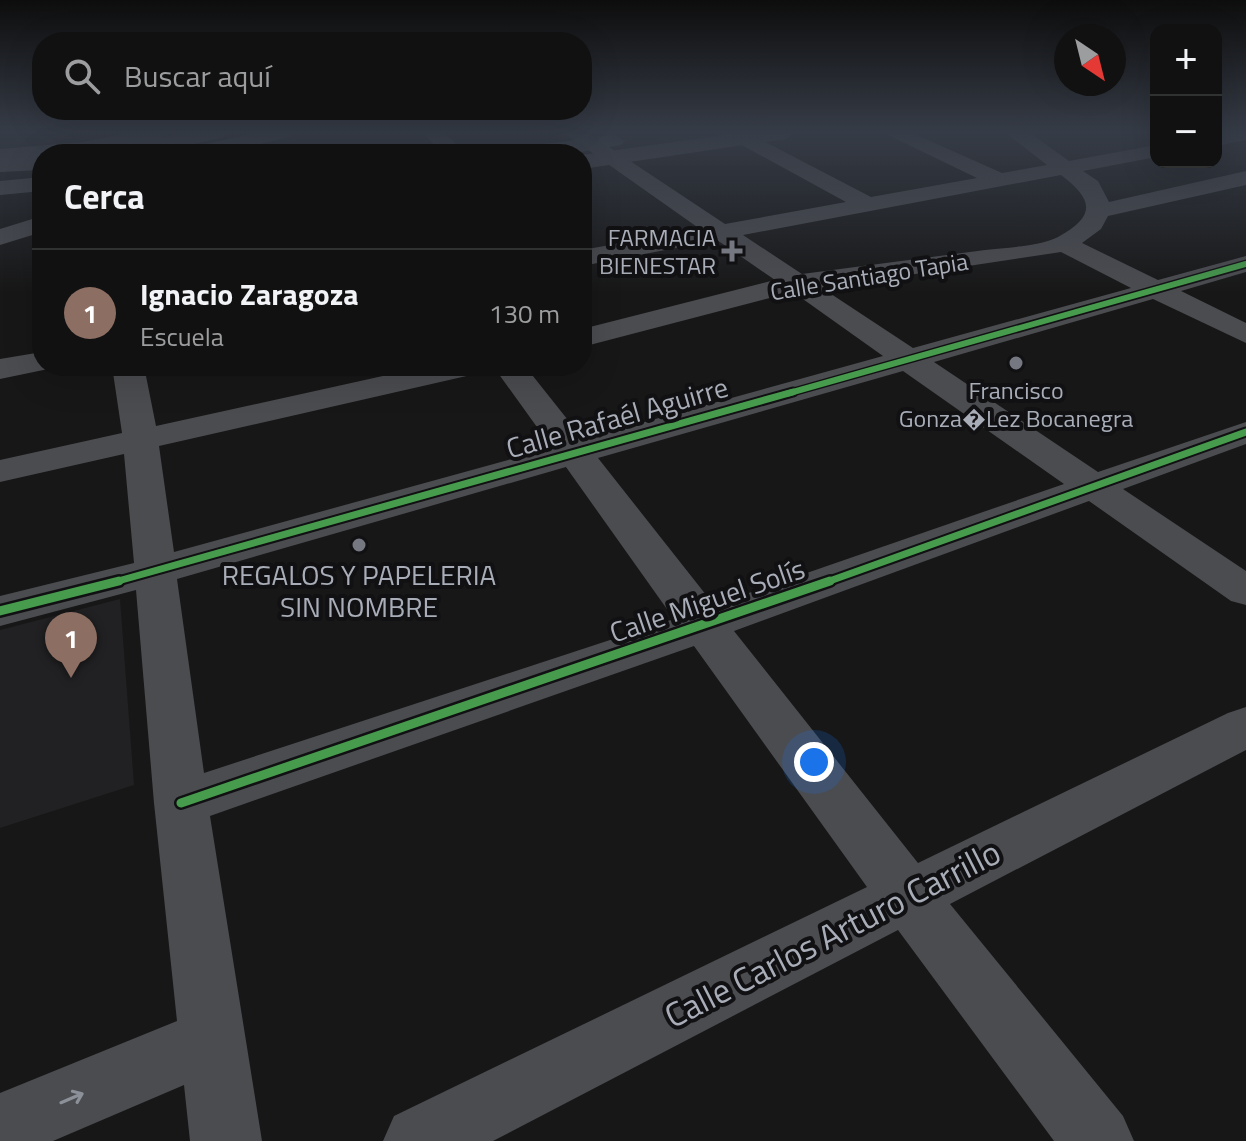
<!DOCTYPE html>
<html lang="es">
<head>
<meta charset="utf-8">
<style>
  body { margin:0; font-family:"Titillium Web",sans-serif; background:#1e1f1f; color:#f1f3f6 }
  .controls { position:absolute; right:24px; top:24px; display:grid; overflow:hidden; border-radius:16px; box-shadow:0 8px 32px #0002 }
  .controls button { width:72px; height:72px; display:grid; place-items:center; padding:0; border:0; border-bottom:2px solid #303131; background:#111; color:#f1f3f6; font:40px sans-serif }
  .compass { position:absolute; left:1054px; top:24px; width:72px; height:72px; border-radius:50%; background:#111; box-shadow:0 8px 32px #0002; rotate:145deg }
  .you { position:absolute; left:814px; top:762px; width:28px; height:28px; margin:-20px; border:6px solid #fff; border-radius:50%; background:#1a73e8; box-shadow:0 0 0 12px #1a73e833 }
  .badge { display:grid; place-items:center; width:52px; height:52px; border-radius:50%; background:#757880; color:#fff; font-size:26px; font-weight:700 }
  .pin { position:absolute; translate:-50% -66px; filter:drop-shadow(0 2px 4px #0008) }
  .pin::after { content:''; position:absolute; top:42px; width:28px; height:24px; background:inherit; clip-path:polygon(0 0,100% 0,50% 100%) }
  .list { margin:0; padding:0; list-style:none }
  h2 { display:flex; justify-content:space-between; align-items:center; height:104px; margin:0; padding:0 32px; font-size:34px }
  h2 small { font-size:26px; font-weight:400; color:#9c9d9f }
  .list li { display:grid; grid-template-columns:52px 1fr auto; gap:24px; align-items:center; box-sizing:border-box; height:128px; padding:0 32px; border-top:2px solid #303131 }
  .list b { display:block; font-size:30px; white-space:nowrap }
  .list p { margin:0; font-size:26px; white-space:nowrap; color:#9c9d9f }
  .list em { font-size:26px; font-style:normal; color:#9c9d9f }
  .icon { flex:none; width:44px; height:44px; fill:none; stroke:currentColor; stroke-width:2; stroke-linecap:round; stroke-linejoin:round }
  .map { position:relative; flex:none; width:1246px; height:1141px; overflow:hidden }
  .search { position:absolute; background:#111; box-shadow:0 8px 32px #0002; left:32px; top:32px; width:560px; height:88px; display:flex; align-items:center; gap:20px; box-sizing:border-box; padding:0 28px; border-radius:32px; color:#9c9d9f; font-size:30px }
  .panel { position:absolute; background:#111; box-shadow:0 8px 32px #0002; left:32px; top:144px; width:560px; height:232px; border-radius:32px }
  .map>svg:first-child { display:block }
  .built { fill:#212123 }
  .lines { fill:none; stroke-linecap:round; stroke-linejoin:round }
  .stream { fill:#2a3239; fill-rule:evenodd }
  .minor { fill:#4b4c50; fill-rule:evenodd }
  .tertiary { fill:#4b4c50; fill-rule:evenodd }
  .cycleway-far2-casing { stroke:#111113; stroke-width:9 }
  .cycleway-far1-casing { stroke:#111113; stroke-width:11 }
  .cycleway-casing { stroke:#111113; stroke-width:14 }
  .cycleway-far2 { stroke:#469c4c; stroke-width:6 }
  .cycleway-far1 { stroke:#469c4c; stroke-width:7 }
  .cycleway { stroke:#469c4c; stroke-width:9 }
  .oneway { stroke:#8c9099 }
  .poi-dot { fill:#757880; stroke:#111113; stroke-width:3 }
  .labels { text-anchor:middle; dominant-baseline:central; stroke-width:8; stroke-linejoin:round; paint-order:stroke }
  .far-poi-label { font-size:24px; fill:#a8adb8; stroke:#111113; text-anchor:end }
  .far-street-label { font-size:24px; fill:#a8adb8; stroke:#111113 }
  .street-label { font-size:28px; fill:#a8adb8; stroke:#111113 }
  .poi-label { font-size:28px; fill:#a8adb8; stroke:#111113 }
  .near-street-label { font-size:34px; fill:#a8adb8; stroke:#111113 }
</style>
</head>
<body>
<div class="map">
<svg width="1246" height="1141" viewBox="0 0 1246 1141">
  <rect width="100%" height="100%" fill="#171717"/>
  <!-- built -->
  <path class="built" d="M 120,599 L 134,785 L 0,828 L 0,630 Z"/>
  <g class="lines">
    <!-- stream -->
    <path class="stream" d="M 169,133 L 180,133 L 151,140 L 149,139 Z"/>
    <!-- minor -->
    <path class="minor" d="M 127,133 L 170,133 L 160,139 L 84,154 L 42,154 L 42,158 L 0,161 L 0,149 L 83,142 Z
      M 254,133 L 293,133 L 290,137 L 216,154 L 178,154 L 181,150 Z
      M 423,133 L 445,133 L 465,154 L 443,154 Z
      M 564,133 L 588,133 L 725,224 L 846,202 L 738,143 L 735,139 L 743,133 L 752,135 L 871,197 L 977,178 L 884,133 L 912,133 L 1002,173 L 1047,165 L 1006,133 L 1030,133 L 1069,161 L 1156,145 L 1156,157 L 1083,171 L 1098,181 L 1109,202 L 1246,171 L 1246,185 L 1108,216 L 1101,229 L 1082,243 L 1158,280 L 1246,256 L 1246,272 L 1181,291 L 1246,323 L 1246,343 L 1153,299 L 934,362 L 1098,472 L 1246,422 L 1246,444 L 1123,489 L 1246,571 L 1246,605 L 1231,601 L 1089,501 L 734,631 L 918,863 L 1228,713 L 1246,707 L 1246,750 L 950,904 L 1123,1116 L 1134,1141 L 1054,1141 L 898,930 L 493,1141 L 383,1141 L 394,1116 L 867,887 L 694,646 L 210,816 L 262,1141 L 190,1141 L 184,1085 L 53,1141 L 0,1141 L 0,1093 L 177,1021 L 154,803 L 136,590 L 0,626 L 0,596 L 134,563 L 124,454 L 0,482 L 0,460 L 122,433 L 112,366 L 144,366 L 156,426 L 428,366 L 487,366 L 482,373 L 471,375 L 159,446 L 174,552 L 552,448 L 493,366 L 525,366 L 583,439 L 883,356 L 793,292 L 582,347 L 582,329 L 775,280 L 717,240 L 582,266 L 582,250 L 700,229 ZM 1061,175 C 1093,199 1097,216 1058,237 C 1038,247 1007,247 985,250 C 924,258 863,266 802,274 L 743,235 ZM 1061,252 L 1131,288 L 913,348 L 822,288 ZM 903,371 L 1064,484 L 714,605 L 598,458 ZM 566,467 L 674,619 L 204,773 L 177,579 Z
      M 1246,133 L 1246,140 L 1216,146 L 1216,134 Z
      M 42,177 L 42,191 L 0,195 L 0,181 Z
      M 42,352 L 42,366 L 53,368 L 0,379 L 0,359 Z"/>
    <!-- tertiary -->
    <path class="tertiary" d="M 185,133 L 227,133 L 224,137 L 148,154 L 106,154 L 109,149 Z
      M 737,133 L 795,133 L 785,139 L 582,169 L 582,155 Z
      M 614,135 L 625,141 L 621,145 L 567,154 L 510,154 L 521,147 Z
      M 42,156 L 42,170 L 0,172 L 0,158 Z
      M 42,216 L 42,232 L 0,245 L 0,229 Z"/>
    <defs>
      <path id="cycleway-far2" d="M 786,394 L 1246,264"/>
      <path id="cycleway-far1" d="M 111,583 L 793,392
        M 824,583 L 1246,432"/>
      <path id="cycleway" d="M 0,611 L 119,581
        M 181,803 L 830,581"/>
    </defs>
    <!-- cycleway-far2 casing -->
    <use href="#cycleway-far2" class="cycleway-far2-casing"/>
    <!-- cycleway-far1 casing -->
    <use href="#cycleway-far1" class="cycleway-far1-casing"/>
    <!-- cycleway casing -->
    <use href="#cycleway" class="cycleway-casing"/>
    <!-- cycleway-far2 -->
    <use href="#cycleway-far2" class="cycleway-far2"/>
    <!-- cycleway-far1 -->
    <use href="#cycleway-far1" class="cycleway-far1"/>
    <!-- cycleway -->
    <use href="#cycleway" class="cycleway"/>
  </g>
  <!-- one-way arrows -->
  <defs><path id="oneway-shaft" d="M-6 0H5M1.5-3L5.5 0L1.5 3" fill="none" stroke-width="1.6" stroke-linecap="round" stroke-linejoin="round" transform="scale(2)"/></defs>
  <use class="oneway" href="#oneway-shaft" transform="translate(72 1098) rotate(-23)"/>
  <!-- sky -->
  <linearGradient id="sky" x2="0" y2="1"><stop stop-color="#0d0d0d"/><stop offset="0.45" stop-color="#363c47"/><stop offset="1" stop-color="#363c47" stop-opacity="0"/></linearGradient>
  <rect width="1246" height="293" fill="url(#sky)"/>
  <!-- markers -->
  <g class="poi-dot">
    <path d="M728 239h8v8h8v8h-8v8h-8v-8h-8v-8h8z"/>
    <circle cx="1016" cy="363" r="8"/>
    <circle cx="359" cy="545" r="8"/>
  </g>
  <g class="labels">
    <!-- far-poi labels -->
    <g class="far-poi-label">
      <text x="716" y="237">FARMACIA<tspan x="716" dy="28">BIENESTAR</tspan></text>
      <text x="1016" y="390" text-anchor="middle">Francisco<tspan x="1016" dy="28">Gonza�Lez Bocanegra</tspan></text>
    </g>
    <!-- far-street labels -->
    <g class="far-street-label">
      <text transform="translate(869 276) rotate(-9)">Calle Santiago Tapia</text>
    </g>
    <!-- street labels -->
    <g class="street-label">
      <text transform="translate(617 417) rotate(-16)">Calle Rafaél Aguirre</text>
      <text transform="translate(707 600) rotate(-19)">Calle Miguel Solís</text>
    </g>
    <!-- poi labels -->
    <g class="poi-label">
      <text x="359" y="574">REGALOS Y PAPELERIA<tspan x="359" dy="32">SIN NOMBRE</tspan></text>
    </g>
    <!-- near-street labels -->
    <g class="near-street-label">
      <text transform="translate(832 933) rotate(-27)">Calle Carlos Arturo Carrillo</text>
    </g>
  </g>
</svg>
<div class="controls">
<button>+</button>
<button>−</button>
</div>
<svg class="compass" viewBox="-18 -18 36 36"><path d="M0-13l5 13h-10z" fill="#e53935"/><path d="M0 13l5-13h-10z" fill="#9c9d9f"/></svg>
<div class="you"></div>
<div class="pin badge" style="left:71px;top:678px;background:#8d6e63">1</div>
<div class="search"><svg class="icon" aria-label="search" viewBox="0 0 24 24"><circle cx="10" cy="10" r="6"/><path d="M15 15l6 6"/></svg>Buscar aquí</div>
<section class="panel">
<h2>Cerca<small></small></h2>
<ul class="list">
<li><span class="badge" style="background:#8d6e63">1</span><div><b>Ignacio Zaragoza</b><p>Escuela</p></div><em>130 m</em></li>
</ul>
</section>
</div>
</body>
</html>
